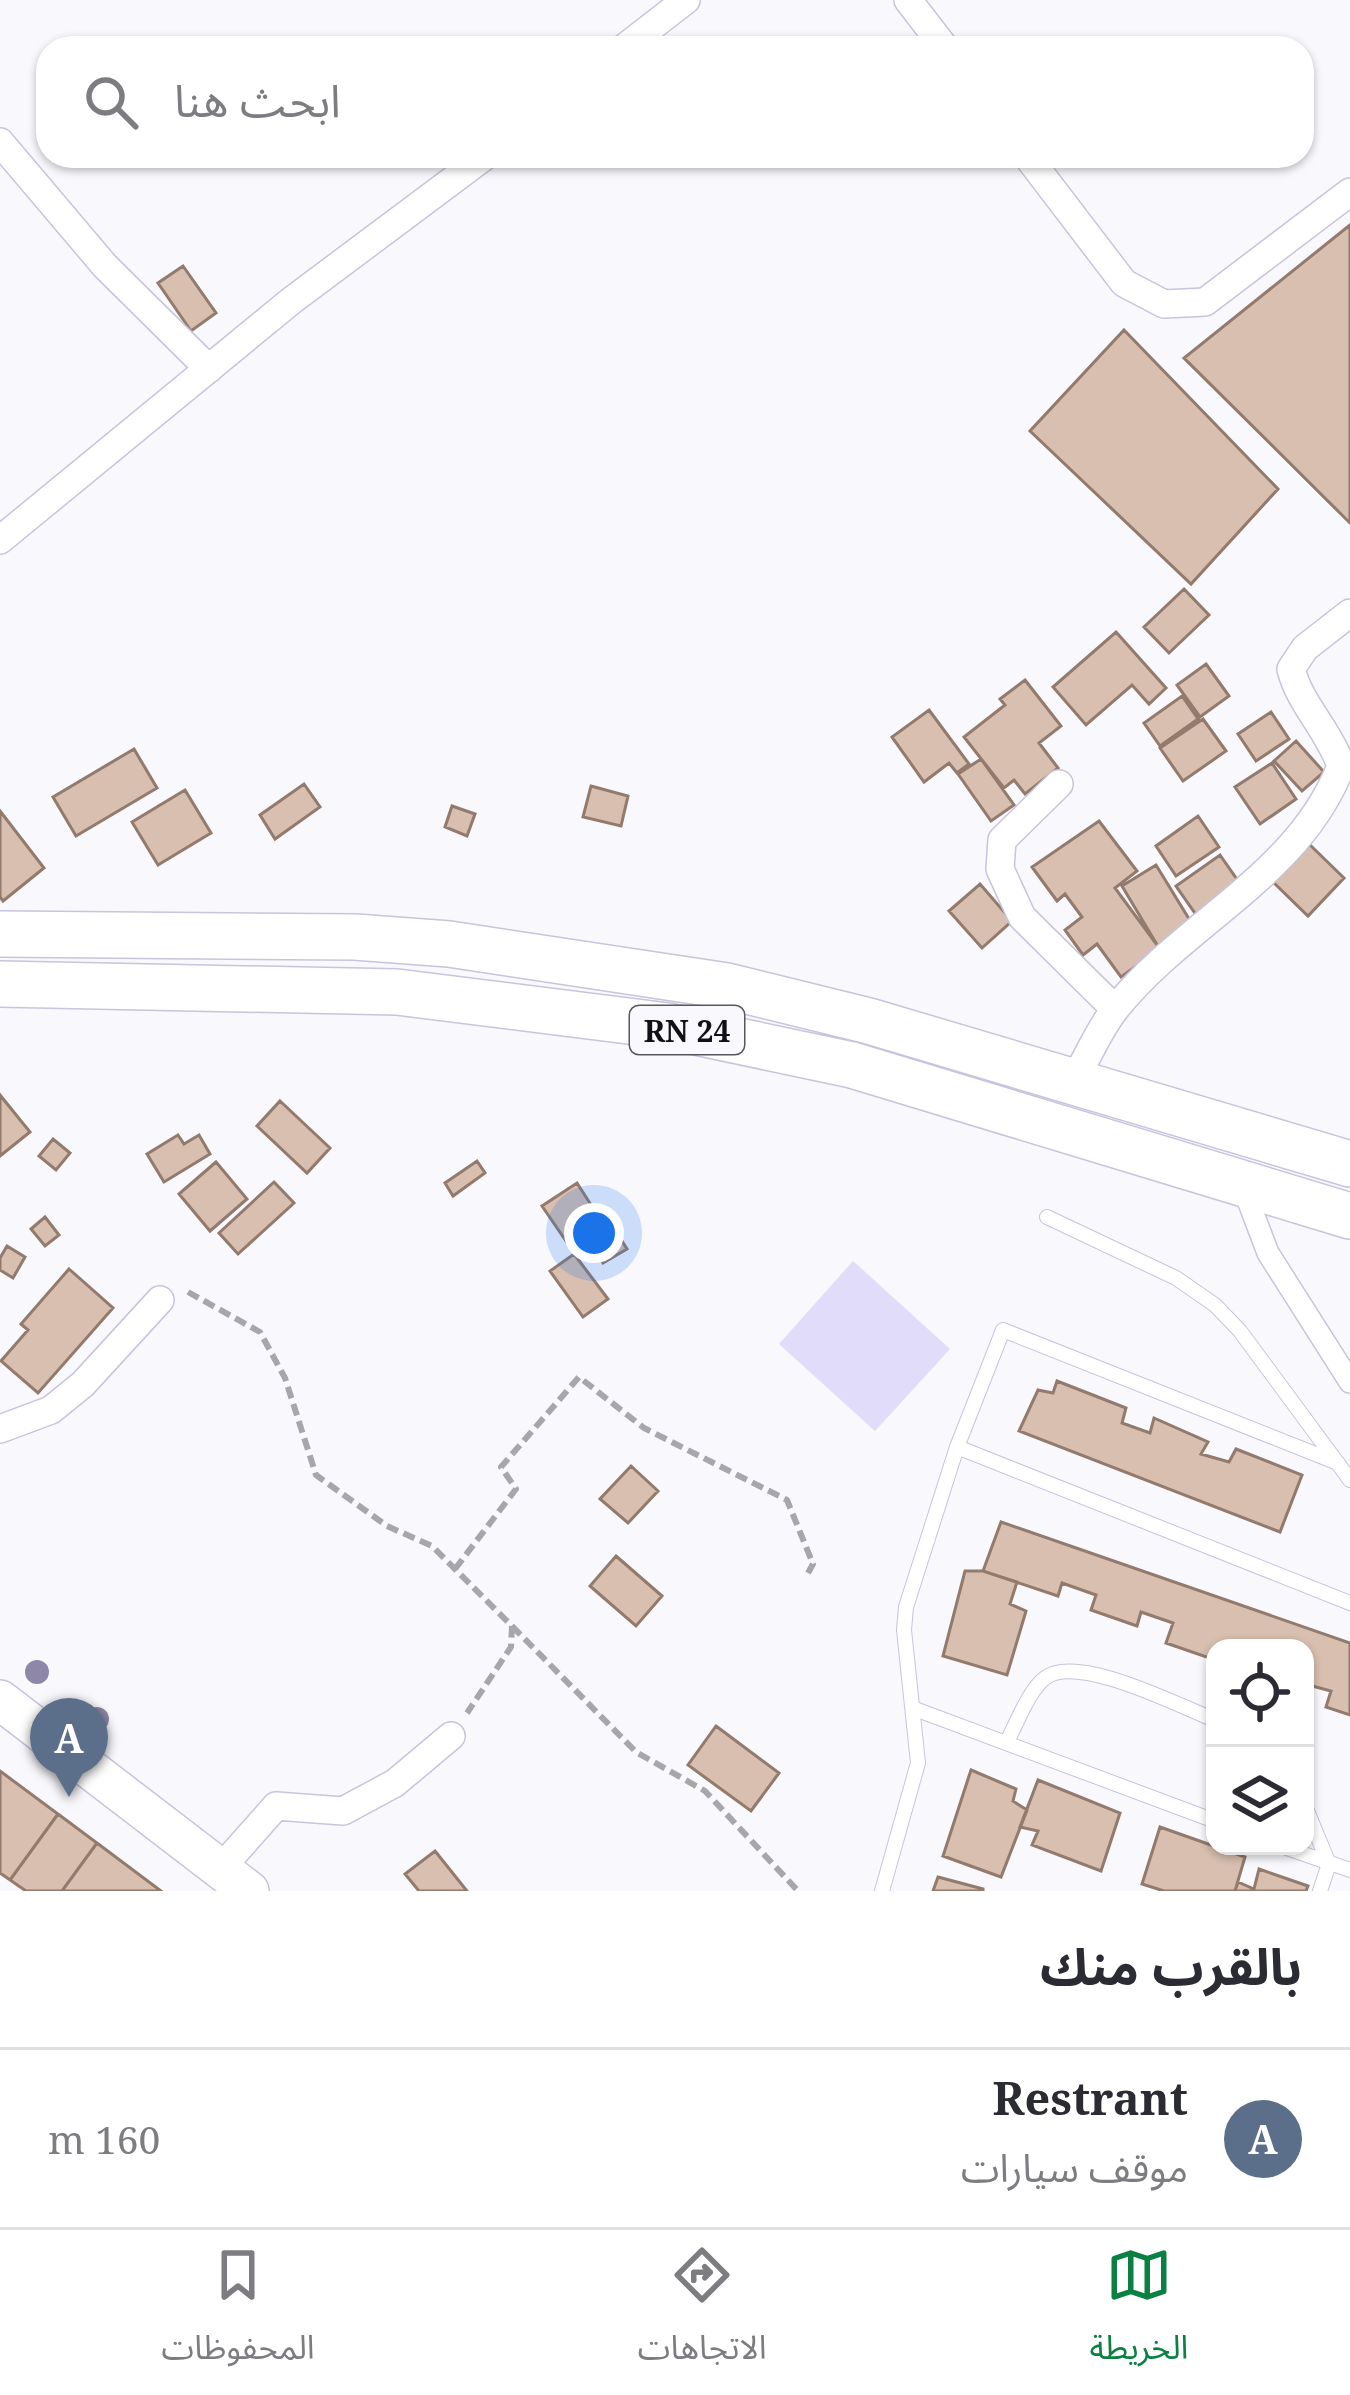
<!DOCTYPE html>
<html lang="ar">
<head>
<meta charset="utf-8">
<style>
  body { margin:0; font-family:"Noto Serif","Noto Sans Arabic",serif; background:#f2f2f3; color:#2b2b33; direction:rtl }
  .controls { position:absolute; right:36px; bottom:36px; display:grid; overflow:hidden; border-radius:24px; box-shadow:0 3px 9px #0004 }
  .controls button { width:108px; height:108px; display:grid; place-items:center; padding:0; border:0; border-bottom:3px solid #e1e1e2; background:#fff; color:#2b2b33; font:60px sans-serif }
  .you { position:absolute; left:594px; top:1233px; width:42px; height:42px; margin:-30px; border:9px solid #fff; border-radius:50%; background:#1a73e8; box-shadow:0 0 0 18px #1a73e833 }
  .badge { display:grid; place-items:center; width:78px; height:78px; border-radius:50%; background:#0b8043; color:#fff; font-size:39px; font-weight:700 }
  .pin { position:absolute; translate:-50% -99px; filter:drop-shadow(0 3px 6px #0008) }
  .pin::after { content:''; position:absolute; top:63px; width:42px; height:36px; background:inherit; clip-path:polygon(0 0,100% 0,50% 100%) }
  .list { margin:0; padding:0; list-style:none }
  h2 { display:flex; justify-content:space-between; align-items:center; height:156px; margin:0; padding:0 48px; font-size:51px }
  h2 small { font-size:39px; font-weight:400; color:#7c7c81 }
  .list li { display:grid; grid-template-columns:78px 1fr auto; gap:36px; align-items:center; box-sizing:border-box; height:180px; padding:0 48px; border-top:3px solid #e1e1e2 }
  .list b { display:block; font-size:45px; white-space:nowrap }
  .list p { margin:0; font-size:39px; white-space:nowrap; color:#7c7c81 }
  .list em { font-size:39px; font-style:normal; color:#7c7c81 }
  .icon { flex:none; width:66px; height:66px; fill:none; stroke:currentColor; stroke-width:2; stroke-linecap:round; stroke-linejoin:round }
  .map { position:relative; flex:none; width:1350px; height:1891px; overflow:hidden; direction:ltr }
  .search { position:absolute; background:#fff; box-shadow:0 3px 9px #0004; left:36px; right:36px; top:36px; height:132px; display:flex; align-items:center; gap:30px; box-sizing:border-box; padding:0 42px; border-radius:36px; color:#7c7c81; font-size:45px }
  .sheet { height:336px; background:#fff }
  nav { display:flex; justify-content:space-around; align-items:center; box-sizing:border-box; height:168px; border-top:3px solid #e1e1e2; background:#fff; font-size:33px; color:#7c7c81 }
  nav a { display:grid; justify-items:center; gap:6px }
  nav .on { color:#0b8043 }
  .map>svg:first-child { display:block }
  .pitch { fill:#e0dcfa }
  .building { fill:#d8bfaf; stroke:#927a6c; stroke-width:3 }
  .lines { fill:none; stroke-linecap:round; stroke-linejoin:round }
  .service-casing { stroke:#c7c4dd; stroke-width:16 }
  .pedestrian-casing { stroke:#c7c4dd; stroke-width:24 }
  .minor-casing { stroke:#c7c4dd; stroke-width:30 }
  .secondary-casing { stroke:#c7c4dd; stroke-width:42 }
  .trunk-casing { stroke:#c7c4dd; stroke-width:48 }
  .path { stroke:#a7a6ad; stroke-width:6; stroke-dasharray:12 6; stroke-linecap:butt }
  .service { stroke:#fff; stroke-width:14 }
  .pedestrian { stroke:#fff; stroke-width:21 }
  .minor { stroke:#fff; stroke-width:27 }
  .secondary { stroke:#fff; stroke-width:39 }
  .trunk { stroke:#fff; stroke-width:45 }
  .tree { fill:#8e87a7 }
  .labels { text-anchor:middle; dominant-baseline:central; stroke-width:9; stroke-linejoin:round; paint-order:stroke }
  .shield { fill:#f8f8fd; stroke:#56565d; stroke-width:3 }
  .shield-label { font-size:30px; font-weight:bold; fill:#111019 }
</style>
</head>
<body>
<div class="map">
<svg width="1350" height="1891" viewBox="0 0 1350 1891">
  <rect width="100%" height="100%" fill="#f8f8fd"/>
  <!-- pitch -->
  <path class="pitch" d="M 853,1261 L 950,1349 L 875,1431 L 779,1344 Z"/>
  <!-- building -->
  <path class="building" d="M 1350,225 L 1350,523 L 1184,358 Z
    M 183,266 L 216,313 L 191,331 L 158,283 Z
    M 1124,330 L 1278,489 L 1191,584 L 1030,431 Z
    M 1184,589 L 1209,615 L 1169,653 L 1144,627 Z
    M 1116,632 L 1166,688 L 1149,704 L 1132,685 L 1086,725 L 1053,687 Z
    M 1206,664 L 1229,696 L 1200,717 L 1177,685 Z
    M 1025,680 L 1061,726 L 1039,743 L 1058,768 L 1025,794 L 1014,780 L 1004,788 L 964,737 L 1005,705 L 1000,699 Z
    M 1182,696 L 1198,719 L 1160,746 L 1144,723 Z
    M 929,710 L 969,764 L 957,773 L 949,763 L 924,782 L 892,737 Z
    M 1271,712 L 1289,739 L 1256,761 L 1238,734 Z
    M 1203,719 L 1226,751 L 1183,781 L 1160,748 Z
    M 1296,741 L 1324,772 L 1302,791 L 1274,761 Z
    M 134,749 L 157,788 L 76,836 L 53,797 Z
    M 981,759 L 1014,805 L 991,821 L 958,774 Z
    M 1272,763 L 1296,799 L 1260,824 L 1235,787 Z
    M 304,784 L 320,807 L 275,839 L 260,815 Z
    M 591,786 L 628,796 L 621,826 L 583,817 Z
    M 185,790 L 211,833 L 158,865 L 132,822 Z
    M 452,806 L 475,814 L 467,836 L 445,827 Z
    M 0,811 L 44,868 L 3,901 L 0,897 Z
    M 1198,816 L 1219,847 L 1176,876 L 1156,846 Z
    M 1099,821 L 1137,871 L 1115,888 L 1160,949 L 1121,977 L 1097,944 L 1083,955 L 1065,930 L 1082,917 L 1065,894 L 1057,901 L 1032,867 Z
    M 1309,844 L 1344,878 L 1308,916 L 1273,882 Z
    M 1220,855 L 1243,888 L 1199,919 L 1176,886 Z
    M 1156,865 L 1194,927 L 1159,948 L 1122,886 Z
    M 980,884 L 1012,921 L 982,948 L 949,911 Z
    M 0,1095 L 30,1132 L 0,1156 Z
    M 280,1101 L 330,1148 L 307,1173 L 257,1126 Z
    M 178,1135 L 184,1144 L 199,1135 L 210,1154 L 164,1182 L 147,1154 Z
    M 53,1139 L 70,1153 L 56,1170 L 39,1156 Z
    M 477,1161 L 485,1173 L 453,1196 L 445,1183 Z
    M 216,1162 L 247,1199 L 210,1231 L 179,1194 Z
    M 274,1182 L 294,1203 L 238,1254 L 219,1233 Z
    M 577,1183 L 602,1222 L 568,1244 L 542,1206 Z
    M 45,1217 L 59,1235 L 45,1246 L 31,1229 Z
    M 609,1220 L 627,1249 L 603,1263 L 586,1234 Z
    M 7,1246 L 25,1257 L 13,1278 L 0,1270 L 0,1258 Z
    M 574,1254 L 608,1299 L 583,1317 L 550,1271 Z
    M 69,1269 L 113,1308 L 38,1393 L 1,1361 L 28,1330 L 21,1324 Z
    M 1057,1381 L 1126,1408 L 1122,1423 L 1150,1433 L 1154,1418 L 1208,1442 L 1201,1454 L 1229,1462 L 1236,1449 L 1302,1475 L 1280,1532 L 1019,1431 L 1038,1390 L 1053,1393 Z
    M 631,1466 L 658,1491 L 628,1523 L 600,1499 Z
    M 1001,1522 L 1350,1643 L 1350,1715 L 1326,1707 L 1331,1691 L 1305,1684 L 1305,1648 L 1215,1648 L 1215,1660 L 1166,1643 L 1173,1623 L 1141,1612 L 1137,1626 L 1091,1610 L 1096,1595 L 1062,1583 L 1058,1596 L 983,1571 Z
    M 616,1556 L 662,1596 L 636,1626 L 590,1586 Z
    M 965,1571 L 983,1571 L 1017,1582 L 1010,1604 L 1026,1611 L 1007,1675 L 943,1656 Z
    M 716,1726 L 779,1773 L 751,1811 L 688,1765 Z
    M 971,1770 L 1016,1789 L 1013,1801 L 1027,1810 L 1001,1877 L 943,1856 Z
    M 0,1771 L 58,1814 L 10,1880 L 0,1873 Z
    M 1038,1780 L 1120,1813 L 1101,1871 L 1032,1845 L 1038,1831 L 1020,1827 Z
    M 58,1814 L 97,1843 L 62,1891 L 26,1891 L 10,1880 Z
    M 1160,1827 L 1245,1857 L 1235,1891 L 1164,1891 L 1142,1884 Z
    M 97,1843 L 161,1891 L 62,1891 Z
    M 435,1851 L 467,1891 L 419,1891 L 405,1874 Z
    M 1259,1869 L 1308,1886 L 1306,1891 L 1235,1891 L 1238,1882 L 1254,1889 Z
    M 938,1877 L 983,1889 L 983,1891 L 933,1891 Z"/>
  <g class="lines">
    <defs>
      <path id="service" d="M 1047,1217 L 1176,1278 L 1215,1305 L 1240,1331 L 1350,1480
        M 957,1447 L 1350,1603
        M 915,1709 L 1215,1821
        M 1006,1743 C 1017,1724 1028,1691 1045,1678 C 1077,1653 1179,1706 1215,1720
        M 1305,1806 L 1329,1864 L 1320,1891
        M 1281,1846 L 1350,1870
        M 882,1891 L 918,1763 L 904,1630 L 906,1607 L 957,1447 L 1003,1330 L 1338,1463"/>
      <path id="pedestrian" d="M 1243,1187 L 1268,1253 L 1350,1382"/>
      <path id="minor" d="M 908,0 L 945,48
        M 624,48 L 686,0
        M 0,142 L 105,266 L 209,369
        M 1027,156 L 1124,283 L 1164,304 L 1205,302 L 1350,192
        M 0,540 L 291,301 L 485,156
        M 1059,784 L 1002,840 L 1000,869 L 1022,917 L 1115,1009
        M 1074,1080 C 1088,1057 1099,1029 1116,1008 C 1186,921 1299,875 1341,766 C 1329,730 1300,705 1291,669 L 1305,648 L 1350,613
        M 0,1429 L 51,1410 L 83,1384 L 160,1300
        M 221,1868 L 276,1806 L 343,1811 L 395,1783 L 451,1736"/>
      <path id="secondary" d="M 0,1700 L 249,1891"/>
      <path id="trunk" d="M 0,934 L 355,937 L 449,944 L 727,986 L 869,1021 L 1350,1164
        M 0,984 L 397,992 L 668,1026 L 852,1065 L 1350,1216"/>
    </defs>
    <!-- service casing -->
    <use href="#service" class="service-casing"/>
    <!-- pedestrian casing -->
    <use href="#pedestrian" class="pedestrian-casing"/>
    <!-- minor casing -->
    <use href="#minor" class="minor-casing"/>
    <!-- secondary casing -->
    <use href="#secondary" class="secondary-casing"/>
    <!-- trunk casing -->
    <use href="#trunk" class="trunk-casing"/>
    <!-- path -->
    <path class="path" d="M 188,1292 L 260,1332 L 285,1378 L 316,1475 L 387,1526 L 432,1546 L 512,1626 L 511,1647 L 467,1713
      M 455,1569 L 516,1489 L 501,1467 L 579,1377 L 644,1428 L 787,1500 L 813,1564 L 808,1573
      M 512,1626 L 636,1752 L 705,1791 L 798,1891"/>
    <!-- service -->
    <use href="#service" class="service"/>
    <!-- pedestrian -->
    <use href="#pedestrian" class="pedestrian"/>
    <!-- minor -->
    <use href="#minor" class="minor"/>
    <!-- secondary -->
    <use href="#secondary" class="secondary"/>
    <!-- trunk -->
    <use href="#trunk" class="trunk"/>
  </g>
  <!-- trees -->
  <g class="tree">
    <circle cx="37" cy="1672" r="12"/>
    <circle cx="97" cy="1719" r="12"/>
  </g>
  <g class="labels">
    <!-- shield labels -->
    <rect class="shield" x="630" y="1006" width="114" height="48" rx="9"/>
    <g class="shield-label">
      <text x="687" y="1030">RN 24</text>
    </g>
  </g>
</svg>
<div class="controls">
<button><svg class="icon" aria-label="locate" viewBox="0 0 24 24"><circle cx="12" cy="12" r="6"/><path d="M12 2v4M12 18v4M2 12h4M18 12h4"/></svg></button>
<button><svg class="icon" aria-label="layers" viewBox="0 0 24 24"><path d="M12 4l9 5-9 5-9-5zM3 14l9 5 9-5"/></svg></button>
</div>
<div class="you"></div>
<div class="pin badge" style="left:69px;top:1797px;background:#5c6f8a">A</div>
<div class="search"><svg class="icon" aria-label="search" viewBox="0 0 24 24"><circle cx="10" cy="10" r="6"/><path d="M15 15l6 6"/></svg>ابحث هنا</div>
</div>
<section class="sheet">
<h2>بالقرب منك<small></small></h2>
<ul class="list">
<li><span class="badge" style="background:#5c6f8a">A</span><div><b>Restrant</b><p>موقف سيارات</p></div><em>160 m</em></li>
</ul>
</section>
<nav>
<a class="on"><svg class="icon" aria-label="map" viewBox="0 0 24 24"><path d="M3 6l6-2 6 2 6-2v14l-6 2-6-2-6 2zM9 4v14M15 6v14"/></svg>الخريطة</a>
<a><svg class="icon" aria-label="directions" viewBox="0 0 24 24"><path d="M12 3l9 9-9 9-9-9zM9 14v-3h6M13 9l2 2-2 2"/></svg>الاتجاهات</a>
<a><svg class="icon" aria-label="saved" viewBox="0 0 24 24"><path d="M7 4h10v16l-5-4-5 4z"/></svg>المحفوظات</a>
</nav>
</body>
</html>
